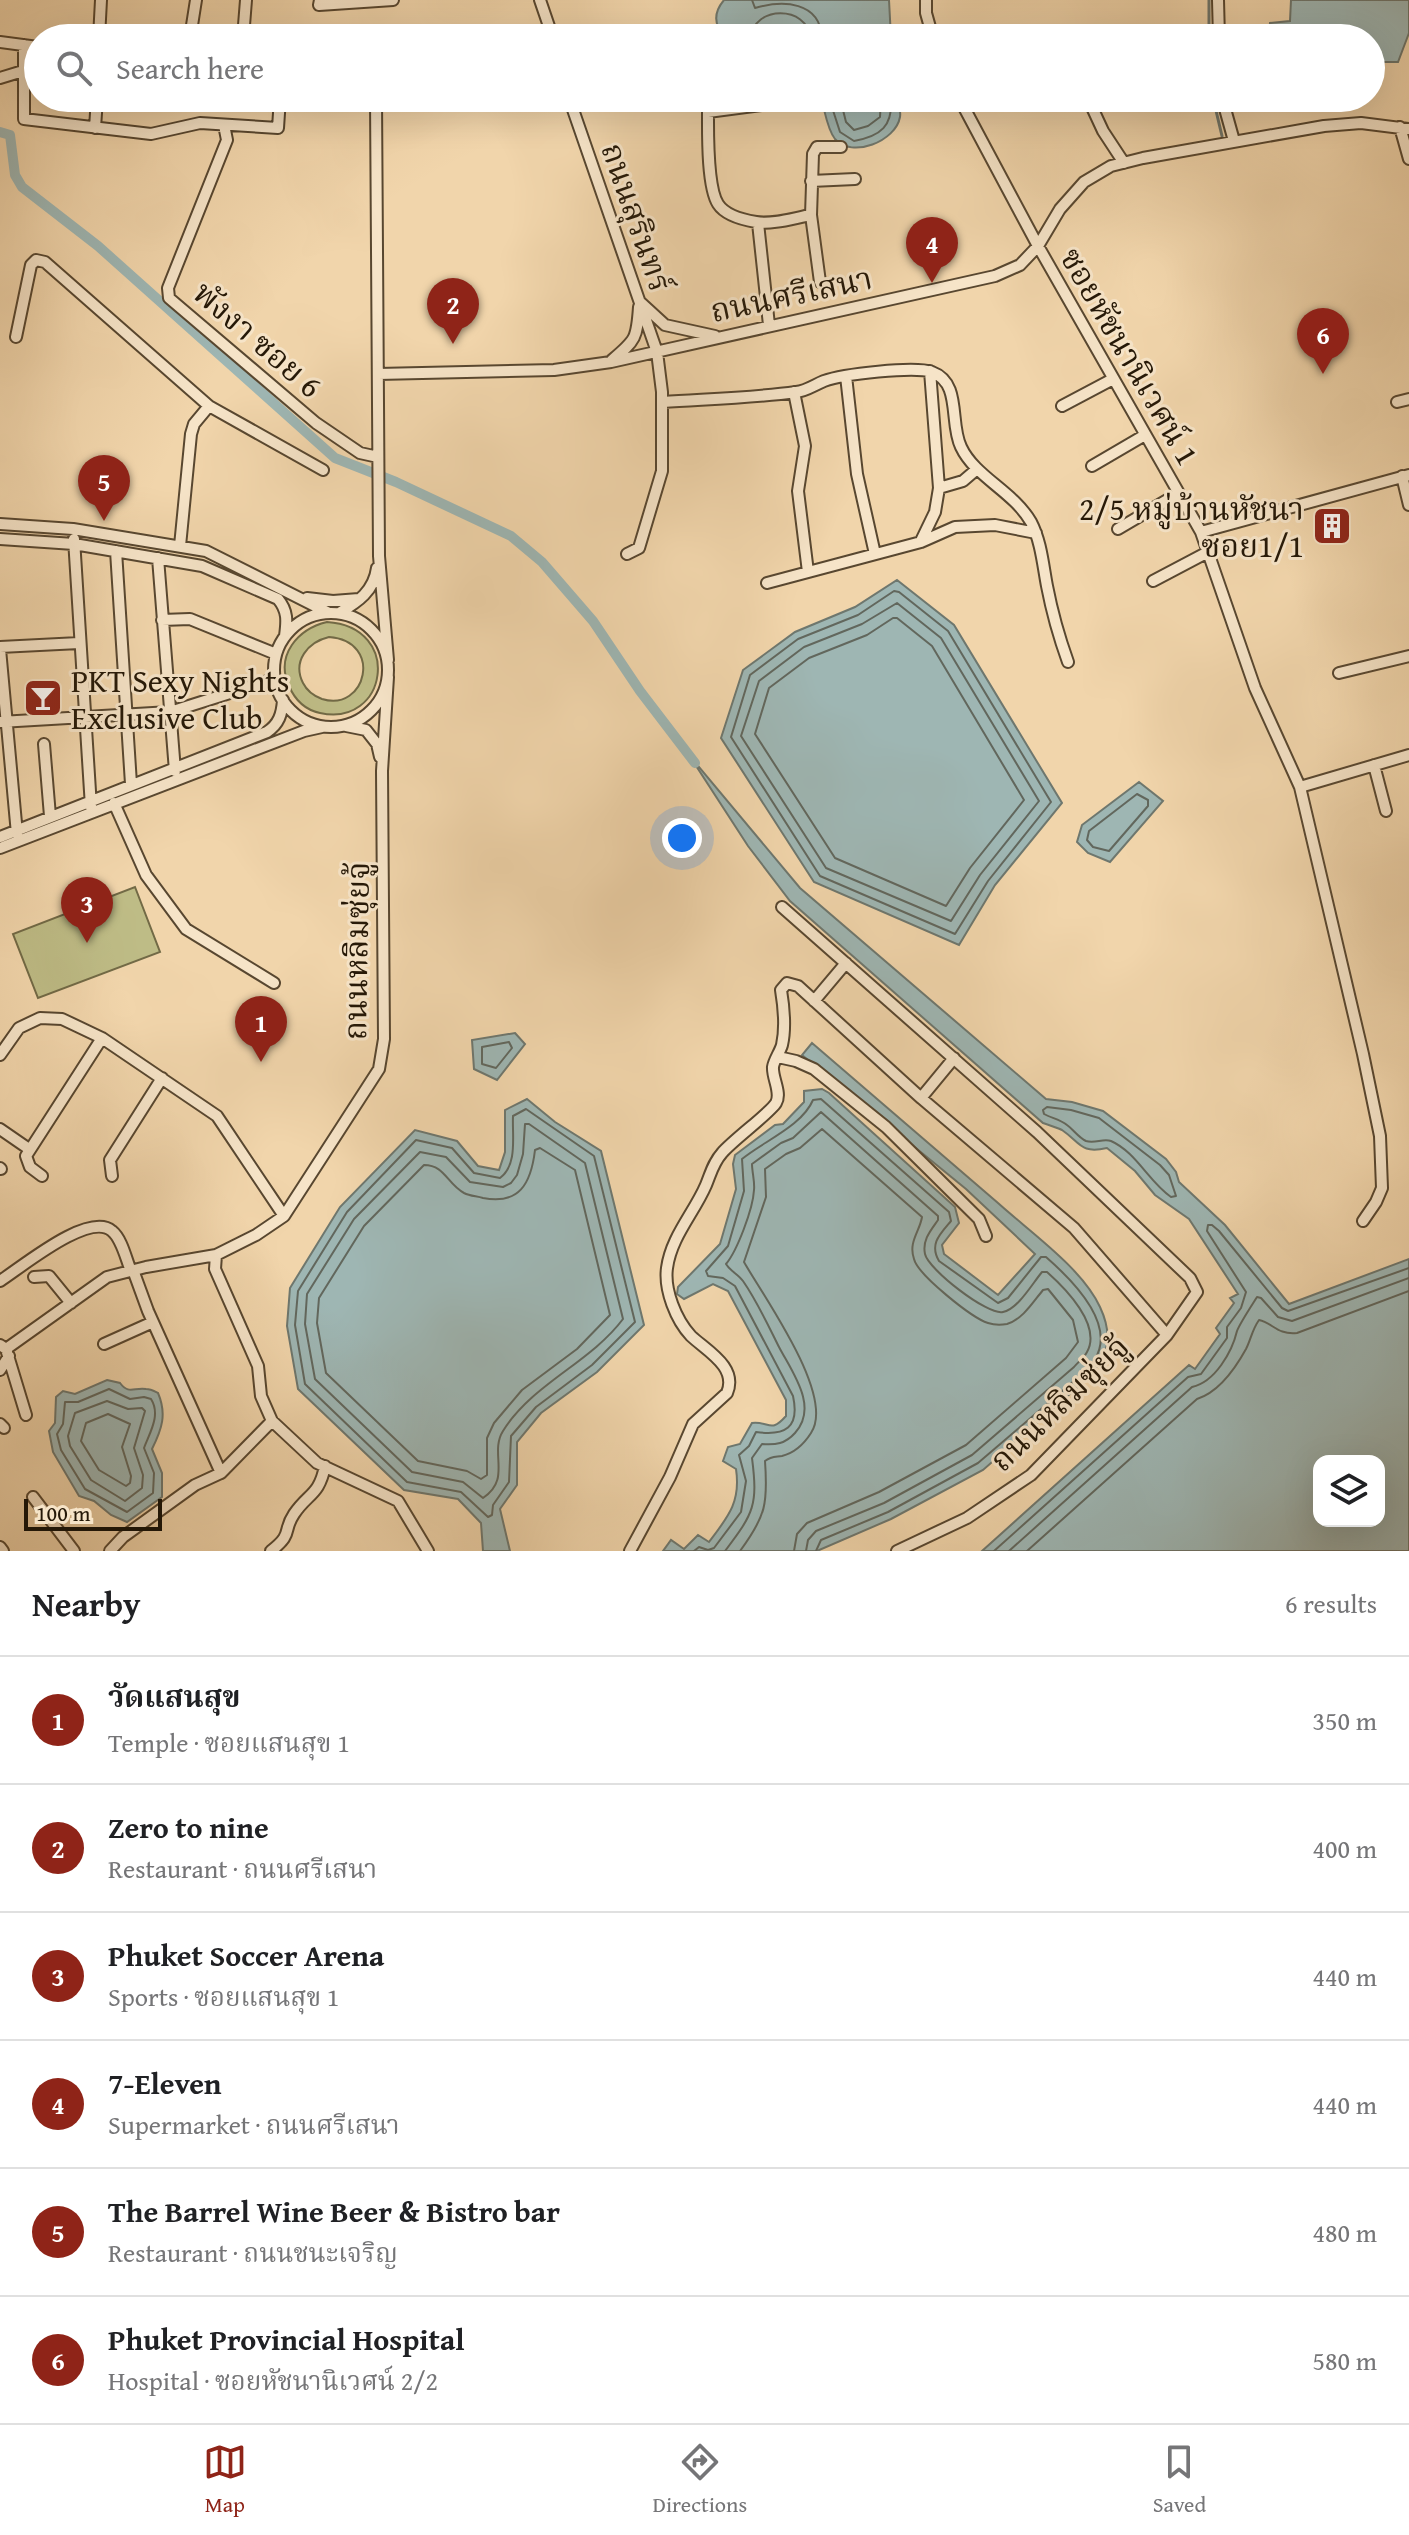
<!DOCTYPE html>
<html lang="en">
<head>
<meta charset="utf-8">
<style>
  body { margin:0; font-family:"Gentium Book Plus","Noto Serif Thai",serif; background:#f6f6f6; color:#202124 }
  .controls { position:absolute; right:24px; bottom:24px; display:grid; overflow:hidden; border-radius:16px; box-shadow:0 8px 32px #0002 }
  .controls button { width:72px; height:72px; display:grid; place-items:center; padding:0; border:0; border-bottom:2px solid #e0e0e0; background:#fff; color:#202124; font:40px sans-serif }
  .scale { position:absolute; left:24px; bottom:20px; width:138px; box-sizing:border-box; padding-left:8px; border:4px solid #251807; border-top:0; font-size:22px; line-height:28px; white-space:nowrap; color:#251807; -webkit-text-stroke:6px #f6e4c8; paint-order:stroke }
  .you { position:absolute; left:682px; top:838px; width:28px; height:28px; margin:-20px; border:6px solid #fff; border-radius:50%; background:#1a73e8; box-shadow:0 0 0 12px #1a73e833 }
  .badge { display:grid; place-items:center; width:52px; height:52px; border-radius:50%; background:#8f2418; color:#fff; font-size:26px; font-weight:700 }
  .pin { position:absolute; translate:-50% -66px; filter:drop-shadow(0 2px 4px #0008) }
  .pin::after { content:''; position:absolute; top:42px; width:28px; height:24px; background:inherit; clip-path:polygon(0 0,100% 0,50% 100%) }
  .list { margin:0; padding:0; list-style:none }
  h2 { display:flex; justify-content:space-between; align-items:center; height:104px; margin:0; padding:0 32px; font-size:34px }
  h2 small { font-size:26px; font-weight:400; color:#757577 }
  .list li { display:grid; grid-template-columns:52px 1fr auto; gap:24px; align-items:center; box-sizing:border-box; height:128px; padding:0 32px; border-top:2px solid #e0e0e0 }
  .list b { display:block; font-size:30px; white-space:nowrap }
  .list p { margin:0; font-size:26px; white-space:nowrap; color:#757577 }
  .list em { font-size:26px; font-style:normal; color:#757577 }
  .icon { flex:none; width:44px; height:44px; fill:none; stroke:currentColor; stroke-width:2; stroke-linecap:round; stroke-linejoin:round }
  .map { position:relative; flex:none; width:1409px; height:1551px; overflow:hidden }
  .search { position:absolute; background:#fff; box-shadow:0 8px 32px #0002; left:24px; right:24px; top:24px; height:88px; display:flex; align-items:center; gap:20px; box-sizing:border-box; padding:0 28px; border-radius:44px; color:#757577; font-size:30px }
  .sheet { height:872px; background:#fff }
  nav { display:flex; justify-content:space-around; align-items:center; box-sizing:border-box; height:112px; border-top:2px solid #e0e0e0; background:#fff; font-size:22px; color:#757577 }
  nav a { display:grid; justify-items:center; gap:4px }
  nav .on { color:#8f2418 }
  .map>svg:first-child { display:block }
  .green { fill:#bebc86; stroke:#726a46; stroke-width:2; fill-rule:evenodd }
  .water { fill:#9eb6b3; stroke:#6e776e; stroke-width:2; fill-rule:evenodd }
  .lines { fill:none; stroke-linecap:round; stroke-linejoin:round }
  .shore { stroke:#62675d; stroke-width:2 }
  .stream { stroke:#6e776e; stroke-width:3 }
  .canal { stroke:#9eb6b3; stroke-width:10 }
  .minor-casing { stroke:#584730; stroke-width:14 }
  .minor { stroke:#f6e4c8; stroke-width:10 }
  .labels { text-anchor:middle; dominant-baseline:central; stroke-width:6; stroke-linejoin:round; paint-order:stroke }
  .street-label { font-size:32px; fill:#251807; stroke:#f6e4c8 }
  .poi-label { font-size:32px; fill:#251807; stroke:#f6e4c8; text-anchor:end }
</style>
</head>
<body>
<div class="map">
<svg width="1409" height="1551" viewBox="0 0 1409 1551">
  <rect width="100%" height="100%" fill="#f1d5ab"/>
  <filter id="stains"><feTurbulence type="fractalNoise" baseFrequency=".0025" numOctaves="4"/><feColorMatrix values="0 0 0 0 .2 0 0 0 0 .09 0 0 0 0 .02 0 0 0 .5 -.17"/></filter>
  <radialGradient id="worn" r=".72"><stop offset=".6" stop-color="#630" stop-opacity="0"/><stop offset="1" stop-color="#630" stop-opacity=".3"/></radialGradient>
  <!-- green -->
  <path class="green" d="M 327,622 C 404,627 387,728 320,713 C 306,710 295,700 289,686 C 275,655 298,629 327,622 ZM 329,637 C 384,641 366,713 322,699 C 314,696 307,691 303,683 C 292,661 308,642 329,637 Z
    M 135,887 L 160,952 L 38,998 L 13,934 Z"/>
  <!-- water -->
  <path class="water" d="M 724,0 L 889,0 L 891,38 L 797,38 L 779,31 L 763,38 L 726,38 C 714,26 713,13 724,0 Z
    M 1291,0 L 1409,0 L 1409,33 L 1398,62 L 1371,62 L 1371,38 L 1248,38 L 1269,34 L 1270,23 L 1290,21 Z
    M 821,98 L 898,98 C 899,104 901,111 900,117 C 896,141 852,159 835,139 C 827,129 825,111 821,98 Z
    M 897,580 L 954,625 L 1062,803 L 995,885 L 959,945 L 814,882 L 721,738 L 743,670 L 795,632 L 855,607 Z
    M 689,755 L 800,888 L 1046,1099 L 1072,1102 L 1103,1111 L 1166,1159 L 1176,1172 L 1179,1182 L 1225,1225 L 1289,1304 L 1409,1259 L 1409,1551 L 982,1551 L 1189,1365 L 1195,1369 L 1220,1334 L 1216,1328 L 1234,1303 L 1230,1298 L 1238,1294 L 1189,1219 L 1155,1195 L 1135,1171 L 1107,1148 C 1080,1154 1081,1143 1062,1130 C 1056,1127 1049,1125 1043,1123 L 790,901 L 748,846 ZM 1319,1461 L 1379,1461 L 1379,1521 L 1319,1521 Z
    M 1139,782 L 1163,801 L 1110,862 L 1088,853 L 1077,842 L 1082,825 Z
    M 515,1033 L 525,1044 L 497,1080 L 474,1069 L 472,1040 Z
    M 812,1043 C 874,1096 936,1150 998,1203 C 1030,1232 1082,1268 1100,1307 C 1114,1337 1108,1357 1087,1379 L 983,1470 L 891,1519 L 817,1551 L 663,1551 L 671,1540 L 684,1549 L 698,1535 L 709,1542 C 728,1517 741,1502 736,1469 L 723,1461 L 728,1447 L 740,1444 L 752,1423 C 770,1421 770,1434 786,1416 L 786,1400 L 728,1291 L 713,1284 L 684,1299 L 677,1294 L 678,1287 L 720,1244 L 736,1189 L 733,1164 L 735,1155 L 775,1125 L 783,1124 L 804,1102 L 804,1091 L 822,1089 L 829,1093 L 955,1207 L 959,1223 L 942,1245 L 944,1254 L 998,1295 L 1035,1254 L 966,1189 L 802,1055 Z
    M 527,1099 L 555,1122 L 601,1151 L 644,1325 L 597,1372 L 541,1413 L 517,1442 L 517,1485 L 500,1509 L 510,1551 L 483,1551 L 481,1523 L 458,1499 L 404,1490 L 298,1389 L 287,1326 L 290,1288 L 340,1207 L 415,1130 L 457,1141 L 478,1166 L 499,1170 L 505,1152 L 505,1110 Z
    M 107,1380 L 120,1383 C 129,1395 134,1387 146,1389 C 151,1389 154,1391 158,1393 C 167,1414 162,1429 152,1449 L 162,1473 L 162,1497 L 127,1522 L 111,1515 L 94,1501 L 79,1496 L 53,1452 L 49,1431 L 55,1423 L 56,1397 L 63,1391 L 75,1394 Z"/>
  <g class="lines">
    <!-- shore -->
    <path class="shore" d="M 752,0 L 755,8 C 783,0 820,1 822,38
      M 751,38 C 753,5 808,5 810,38
      M 829,98 L 840,132 L 854,141 C 881,136 893,126 891,98
      M 840,98 L 846,122 L 854,130 L 868,126 L 880,117 L 881,98
      M 894,591 L 899,592 L 948,631 L 1051,802 L 988,881 L 955,934 L 820,876 L 731,737 L 750,675 L 798,639 L 858,615 Z
      M 897,603 L 941,638 L 1039,801 L 980,875 L 951,921 L 826,868 L 741,736 L 759,681 L 804,647 L 862,624 Z
      M 893,618 L 897,618 L 932,646 L 1024,800 L 970,868 L 946,906 L 835,858 L 755,734 L 769,688 L 809,658 L 867,635 Z
      M 1137,794 L 1148,800 L 1148,806 L 1109,851 L 1093,847 L 1087,840 L 1089,831 Z
      M 509,1042 L 512,1048 L 496,1068 L 482,1064 L 482,1047 Z
      M 1047,1107 L 1071,1110 L 1099,1118 L 1160,1165 L 1169,1175 L 1176,1196 L 1171,1197 C 1149,1182 1136,1152 1111,1141 C 1103,1138 1095,1144 1086,1141 C 1078,1137 1074,1130 1067,1125 C 1060,1119 1051,1118 1044,1114 L 1043,1110 Z
      M 526,1109 L 594,1156 L 635,1322 L 592,1365 L 536,1407 L 511,1436 L 509,1482 L 493,1505 L 492,1515 L 488,1517 L 461,1492 L 407,1482 L 305,1384 L 295,1325 L 298,1291 L 347,1212 L 416,1140 L 452,1148 L 474,1173 L 500,1178 C 518,1165 512,1135 513,1116 Z
      M 525,1124 L 529,1124 L 585,1163 L 623,1319 C 590,1363 532,1384 503,1431 C 489,1453 512,1479 483,1498 L 463,1482 L 412,1472 L 315,1379 L 305,1324 L 307,1294 L 354,1219 L 420,1152 L 446,1157 L 470,1182 L 503,1187 L 511,1183 L 517,1175 L 523,1154 Z
      M 540,1148 L 575,1170 L 610,1315 L 577,1349 L 522,1390 L 494,1423 L 487,1438 L 487,1475 L 481,1479 L 467,1471 L 418,1461 L 326,1373 L 317,1323 L 319,1298 L 364,1226 L 424,1165 C 445,1165 447,1184 464,1193 C 470,1196 476,1196 483,1198 C 519,1205 531,1184 535,1150 Z
      M 109,1389 L 130,1399 L 144,1397 L 151,1399 C 161,1415 150,1432 144,1448 L 154,1473 L 153,1493 L 127,1512 L 85,1489 L 61,1450 L 57,1434 L 63,1424 L 65,1402 L 78,1402 Z
      M 107,1401 L 128,1409 L 142,1408 L 145,1411 L 134,1448 L 143,1475 L 142,1488 L 125,1501 L 91,1480 L 70,1446 L 68,1436 L 75,1413 Z
      M 108,1414 L 130,1424 L 122,1447 L 131,1476 L 130,1483 L 126,1486 L 99,1470 L 81,1441 L 86,1423 Z
      M 694,1551 L 699,1547 L 708,1550 L 714,1548 L 741,1512 L 746,1481 L 739,1455 L 749,1446 L 756,1432 C 785,1436 800,1428 793,1396 L 735,1286 L 723,1278 L 708,1276 L 706,1271 L 728,1246 L 744,1191 L 742,1159 C 764,1141 802,1126 813,1100 L 821,1099 L 949,1212 L 951,1221 C 940,1234 929,1244 939,1261 L 998,1303 L 1008,1298 L 1041,1257 L 1046,1257 C 1070,1278 1117,1323 1095,1359 C 1092,1364 1086,1369 1082,1374 L 978,1463 L 888,1512 L 821,1540 L 816,1551
      M 725,1551 C 754,1513 758,1505 752,1458 L 762,1444 C 776,1445 785,1444 795,1433 C 819,1407 792,1372 779,1347 C 768,1325 757,1301 743,1281 C 738,1274 730,1271 726,1264 C 737,1251 753,1209 754,1190 C 755,1182 752,1172 752,1164 L 781,1143 L 793,1138 L 821,1112 L 938,1216 L 938,1220 C 931,1230 922,1240 925,1254 C 928,1269 988,1316 1003,1312 C 1018,1309 1032,1284 1042,1272 L 1047,1272 C 1065,1288 1102,1325 1087,1352 C 1084,1358 1078,1362 1074,1367 L 972,1455 L 884,1503 L 816,1531 L 808,1540 L 806,1551
      M 740,1551 C 766,1516 768,1503 765,1461 C 771,1456 775,1457 782,1456 C 794,1453 804,1444 811,1433 C 836,1396 763,1296 744,1262 L 766,1197 L 765,1169 L 786,1154 L 800,1148 L 822,1129 L 922,1217 C 920,1231 908,1242 914,1259 C 918,1275 972,1318 988,1323 C 994,1325 1001,1325 1007,1324 C 1023,1319 1033,1302 1043,1290 L 1048,1289 L 1073,1320 L 1078,1342 L 1066,1358 L 966,1445 L 879,1492 L 807,1523 L 797,1534 L 794,1551
      M 994,1551 L 1188,1377 L 1201,1374 L 1227,1338 L 1227,1327 L 1241,1308 L 1246,1292 L 1207,1231 L 1208,1225 L 1212,1225 L 1219,1231 L 1282,1308 L 1288,1311 L 1409,1268
      M 1009,1551 L 1192,1387 C 1215,1382 1232,1352 1237,1331 C 1240,1323 1252,1305 1257,1297 L 1261,1298 L 1278,1317 L 1292,1321 L 1409,1278
      M 1027,1551 L 1197,1399 C 1219,1392 1235,1369 1246,1349 C 1251,1339 1252,1330 1259,1320 C 1273,1323 1277,1335 1297,1333 L 1409,1291"/>
    <!-- stream -->
    <path class="stream" d="M 1209,0 L 1209,38
      M 1213,98 L 1222,136"/>
    <!-- canal -->
    <path class="canal" d="M 0,132 L 10,135 L 15,175 L 22,187 L 98,246 L 335,458 L 396,482 L 511,536 L 542,562 L 593,621 L 640,691 L 695,763"/>
    <defs>
      <path id="minor" d="M 320,0 L 319,5 L 393,0
        M 540,0 L 553,38
        M 926,0 L 926,13 L 933,38
        M 1218,0 L 1219,38
        M 99,38 L 101,0
        M 190,38 L 196,0
        M 243,38 L 246,0
        M 0,42 L 38,47
        M 24,45 L 24,119 L 151,134 L 200,123 L 278,128 L 280,98
        M 0,78 L 23,71
        M 376,98 L 379,556 L 388,660
        M 539,98 L 570,101
        M 569,98 L 657,352 L 662,392 L 662,471 L 639,548 L 627,554
        M 959,98 L 1038,246 L 1201,532 L 1255,688 L 1300,787 L 1363,1054 L 1380,1136 L 1382,1188 L 1376,1202 L 1363,1221
        M 1222,98 L 1234,141
        M 809,99 L 708,112 C 708,133 707,187 718,204 C 725,215 744,220 756,222 C 772,225 794,218 811,215 L 813,154 L 817,147 L 841,147
        M 1090,103 L 1103,131 L 1124,163
        M 224,125 L 227,140 L 168,288 L 169,298 L 316,423 L 360,453 L 378,457
        M 1400,127 L 1409,159
        M 95,128 L 97,98
        M 811,181 L 855,179
        M 811,215 L 820,282
        M 758,223 L 769,325
        M 641,303 L 665,325 L 715,336
        M 16,337 L 31,265 L 36,260 L 45,262 L 209,406 L 323,470
        M 612,360 C 636,340 637,338 639,307
        M 378,374 L 554,370 L 611,362 L 995,276 L 1020,265 L 1038,246 L 1060,209 L 1084,182 L 1111,166 L 1143,158 L 1324,126 L 1361,123 L 1409,129
        M 846,376 L 857,474 L 875,554
        M 794,392 L 805,446 L 798,491 L 808,572
        M 663,402 C 707,399 752,398 796,392 C 806,391 814,385 824,381 C 843,374 914,366 932,372 C 962,383 949,423 961,447 C 975,477 1013,491 1031,522 C 1041,541 1043,565 1047,586 C 1052,612 1059,637 1068,662
        M 1397,402 L 1409,399
        M 1062,406 L 1113,379
        M 1092,466 L 1145,435
        M 1402,476 L 1409,505
        M 939,488 L 963,481 L 977,469
        M 0,524 L 73,529 L 206,551 L 329,613
        M 1118,529 L 1179,493
        M 1201,532 L 1409,475
        M 0,539 L 74,544 L 202,566 L 278,599 C 288,611 287,621 285,636
        M 74,539 L 91,807
        M 921,541 L 935,512 L 939,488 L 930,371
        M 180,546 L 191,434 L 194,424 L 209,406
        M 116,551 L 131,784
        M 158,558 L 175,771
        M 1153,581 L 1208,552
        M 767,583 L 921,542 L 955,527 L 995,525 L 1036,533
        M 307,598 L 333,601 L 359,599
        M 339,613 C 358,602 374,591 377,568
        M274 670a57 57 0 1 1 114 0a57 57 0 1 1-114 0Z
        M 162,620 L 190,619 L 276,654
        M 0,647 L 79,643
        M 0,649 L 17,834
        M 1339,673 L 1409,656
        M 388,677 L 382,771 L 384,1039 L 379,1069 L 284,1216 L 256,1235 L 216,1255 L 215,1269 L 258,1366 L 261,1396 L 272,1421 L 317,1463 L 398,1501 L 428,1551
        M 0,722 L 170,712 L 274,679
        M 346,726 L 366,730 L 377,744 L 380,757
        M 44,744 L 50,816
        M 1374,765 L 1386,811
        M 1300,787 L 1409,755
        M 114,803 L 146,875 L 186,929 L 274,983
        M 0,837 L 267,732 C 279,724 282,714 283,700
        M 0,848 L 304,731 L 322,727
        M 782,907 L 1037,1132 L 1190,1278 L 1197,1292 L 1167,1335 L 1031,1475 L 967,1518 L 897,1551
        M 814,1001 L 846,963
        M 0,1055 L 19,1028 L 40,1018 L 62,1019 L 102,1038 L 217,1116 L 284,1216
        M 778,1057 L 796,1061 L 814,1069 L 886,1127 L 979,1219 L 986,1236
        M 921,1098 L 954,1058
        M 0,1129 L 29,1149
        M 0,1168 L 1,1169
        M 42,1176 L 30,1167 L 26,1156 L 102,1038
        M 112,1176 L 110,1160 L 162,1078
        M 133,1270 L 148,1311 L 221,1473
        M 34,1277 L 49,1276 L 71,1303
        M 0,1281 C 22,1267 89,1211 112,1231 C 122,1239 126,1259 131,1271
        M 104,1344 L 153,1322
        M 0,1345 L 6,1349 L 26,1415
        M 6,1349 L 107,1277 L 146,1267 L 216,1255
        M 0,1370 L 9,1356
        M 0,1424 L 4,1428
        M 33,1497 L 74,1551
        M 0,1547 L 3,1551
        M 110,1551 L 123,1537 L 195,1485 L 221,1473 L 272,1421
        M 271,1551 C 294,1533 282,1532 294,1514 C 308,1493 319,1496 325,1466
        M 630,1551 L 670,1477 L 693,1424 L 727,1393 C 738,1367 707,1351 691,1336 C 676,1320 664,1290 667,1268 C 671,1237 694,1213 706,1185 C 711,1173 713,1163 722,1153 C 733,1140 770,1113 776,1103 C 782,1093 772,1078 773,1067 C 774,1060 780,1052 782,1045 C 786,1027 784,1008 781,990 L 787,983 L 798,986 L 921,1098 L 1074,1228 L 1167,1335"/>
    </defs>
    <!-- minor casing -->
    <use href="#minor" class="minor-casing"/>
    <!-- minor -->
    <use href="#minor" class="minor"/>
  </g>
  <!-- icons -->
  <defs>
    <symbol id="building-square" viewBox="-11 -11 22 22"><rect x="-9" y="-9" width="18" height="18" rx="4" fill="#8f2418" stroke="#f6e4c8"/><path d="M-4-6H4V6H1V3H-1V6H-4ZM-2.5-4.3h1.7v1.8h-1.7ZM.8-4.3h1.7v1.8H.8ZM-2.5-1h1.7V.8h-1.7ZM.8-1h1.7V.8H.8Z" fill="#fff"/></symbol>
    <symbol id="bar-square" viewBox="-11 -11 22 22"><rect x="-9" y="-9" width="18" height="18" rx="4" fill="#8f2418" stroke="#f6e4c8"/><path d="M-6-5H6L.8 .8V4.5H3.5V6h-7V4.5H-.8V.8Z" fill="#fff"/></symbol>
  </defs>
  <g fill-rule="evenodd">
    <use href="#building-square" x="1310" y="504" width="44" height="44"/>
    <use href="#bar-square" x="21" y="676" width="44" height="44"/>
  </g>
  <g class="labels">
    <!-- street labels -->
    <g class="street-label">
      <text transform="translate(637 217) rotate(71)">ถนนสุรินทร์</text>
      <text transform="translate(791 294) rotate(-12)">ถนนศรีเสนา</text>
      <text transform="translate(258 339) rotate(41)">พังงา ซอย 6</text>
      <text transform="translate(1130 356) rotate(60)">ซอยหัชนานิเวศน์ 1</text>
      <text transform="translate(356 951) rotate(-89)">ถนนหลิมซุ่ยจู้</text>
      <text transform="translate(1059 1403) rotate(-44)">ถนนหลิมซุ่ยจู้</text>
    </g>
    <!-- poi labels -->
    <g class="poi-label">
      <text x="1304" y="508">2/5 หมู่บ้านหัชนา<tspan x="1304" dy="37">ซอย1/1</tspan></text>
      <text x="71" y="680" text-anchor="start">PKT Sexy Nights<tspan x="71" dy="37">Exclusive Club</tspan></text>
    </g>
  </g>
  <rect width="100%" height="100%" filter="url(#stains)"/>
  <rect width="100%" height="100%" fill="url(#worn)"/>
</svg>
<div class="controls">
<button><svg class="icon" aria-label="layers" viewBox="0 0 24 24"><path d="M12 4l9 5-9 5-9-5zM3 14l9 5 9-5"/></svg></button>
</div>
<div class="scale">100 m</div>
<div class="you"></div>
<div class="pin badge" style="left:261px;top:1062px">1</div>
<div class="pin badge" style="left:453px;top:344px">2</div>
<div class="pin badge" style="left:87px;top:943px">3</div>
<div class="pin badge" style="left:932px;top:283px">4</div>
<div class="pin badge" style="left:104px;top:521px">5</div>
<div class="pin badge" style="left:1323px;top:374px">6</div>
<div class="search"><svg class="icon" aria-label="search" viewBox="0 0 24 24"><circle cx="10" cy="10" r="6"/><path d="M15 15l6 6"/></svg>Search here</div>
</div>
<section class="sheet">
<h2>Nearby<small>6 results</small></h2>
<ul class="list">
<li><span class="badge">1</span><div><b>วัดแสนสุข</b><p>Temple · ซอยแสนสุข 1</p></div><em>350 m</em></li>
<li><span class="badge">2</span><div><b>Zero to nine</b><p>Restaurant · ถนนศรีเสนา</p></div><em>400 m</em></li>
<li><span class="badge">3</span><div><b>Phuket Soccer Arena</b><p>Sports · ซอยแสนสุข 1</p></div><em>440 m</em></li>
<li><span class="badge">4</span><div><b>7-Eleven</b><p>Supermarket · ถนนศรีเสนา</p></div><em>440 m</em></li>
<li><span class="badge">5</span><div><b>The Barrel Wine Beer &amp; Bistro bar</b><p>Restaurant · ถนนชนะเจริญ</p></div><em>480 m</em></li>
<li><span class="badge">6</span><div><b>Phuket Provincial Hospital</b><p>Hospital · ซอยหัชนานิเวศน์ 2/2</p></div><em>580 m</em></li>
</ul>
</section>
<nav>
<a class="on"><svg class="icon" aria-label="map" viewBox="0 0 24 24"><path d="M3 6l6-2 6 2 6-2v14l-6 2-6-2-6 2zM9 4v14M15 6v14"/></svg>Map</a>
<a><svg class="icon" aria-label="directions" viewBox="0 0 24 24"><path d="M12 3l9 9-9 9-9-9zM9 14v-3h6M13 9l2 2-2 2"/></svg>Directions</a>
<a><svg class="icon" aria-label="saved" viewBox="0 0 24 24"><path d="M7 4h10v16l-5-4-5 4z"/></svg>Saved</a>
</nav>
</body>
</html>
